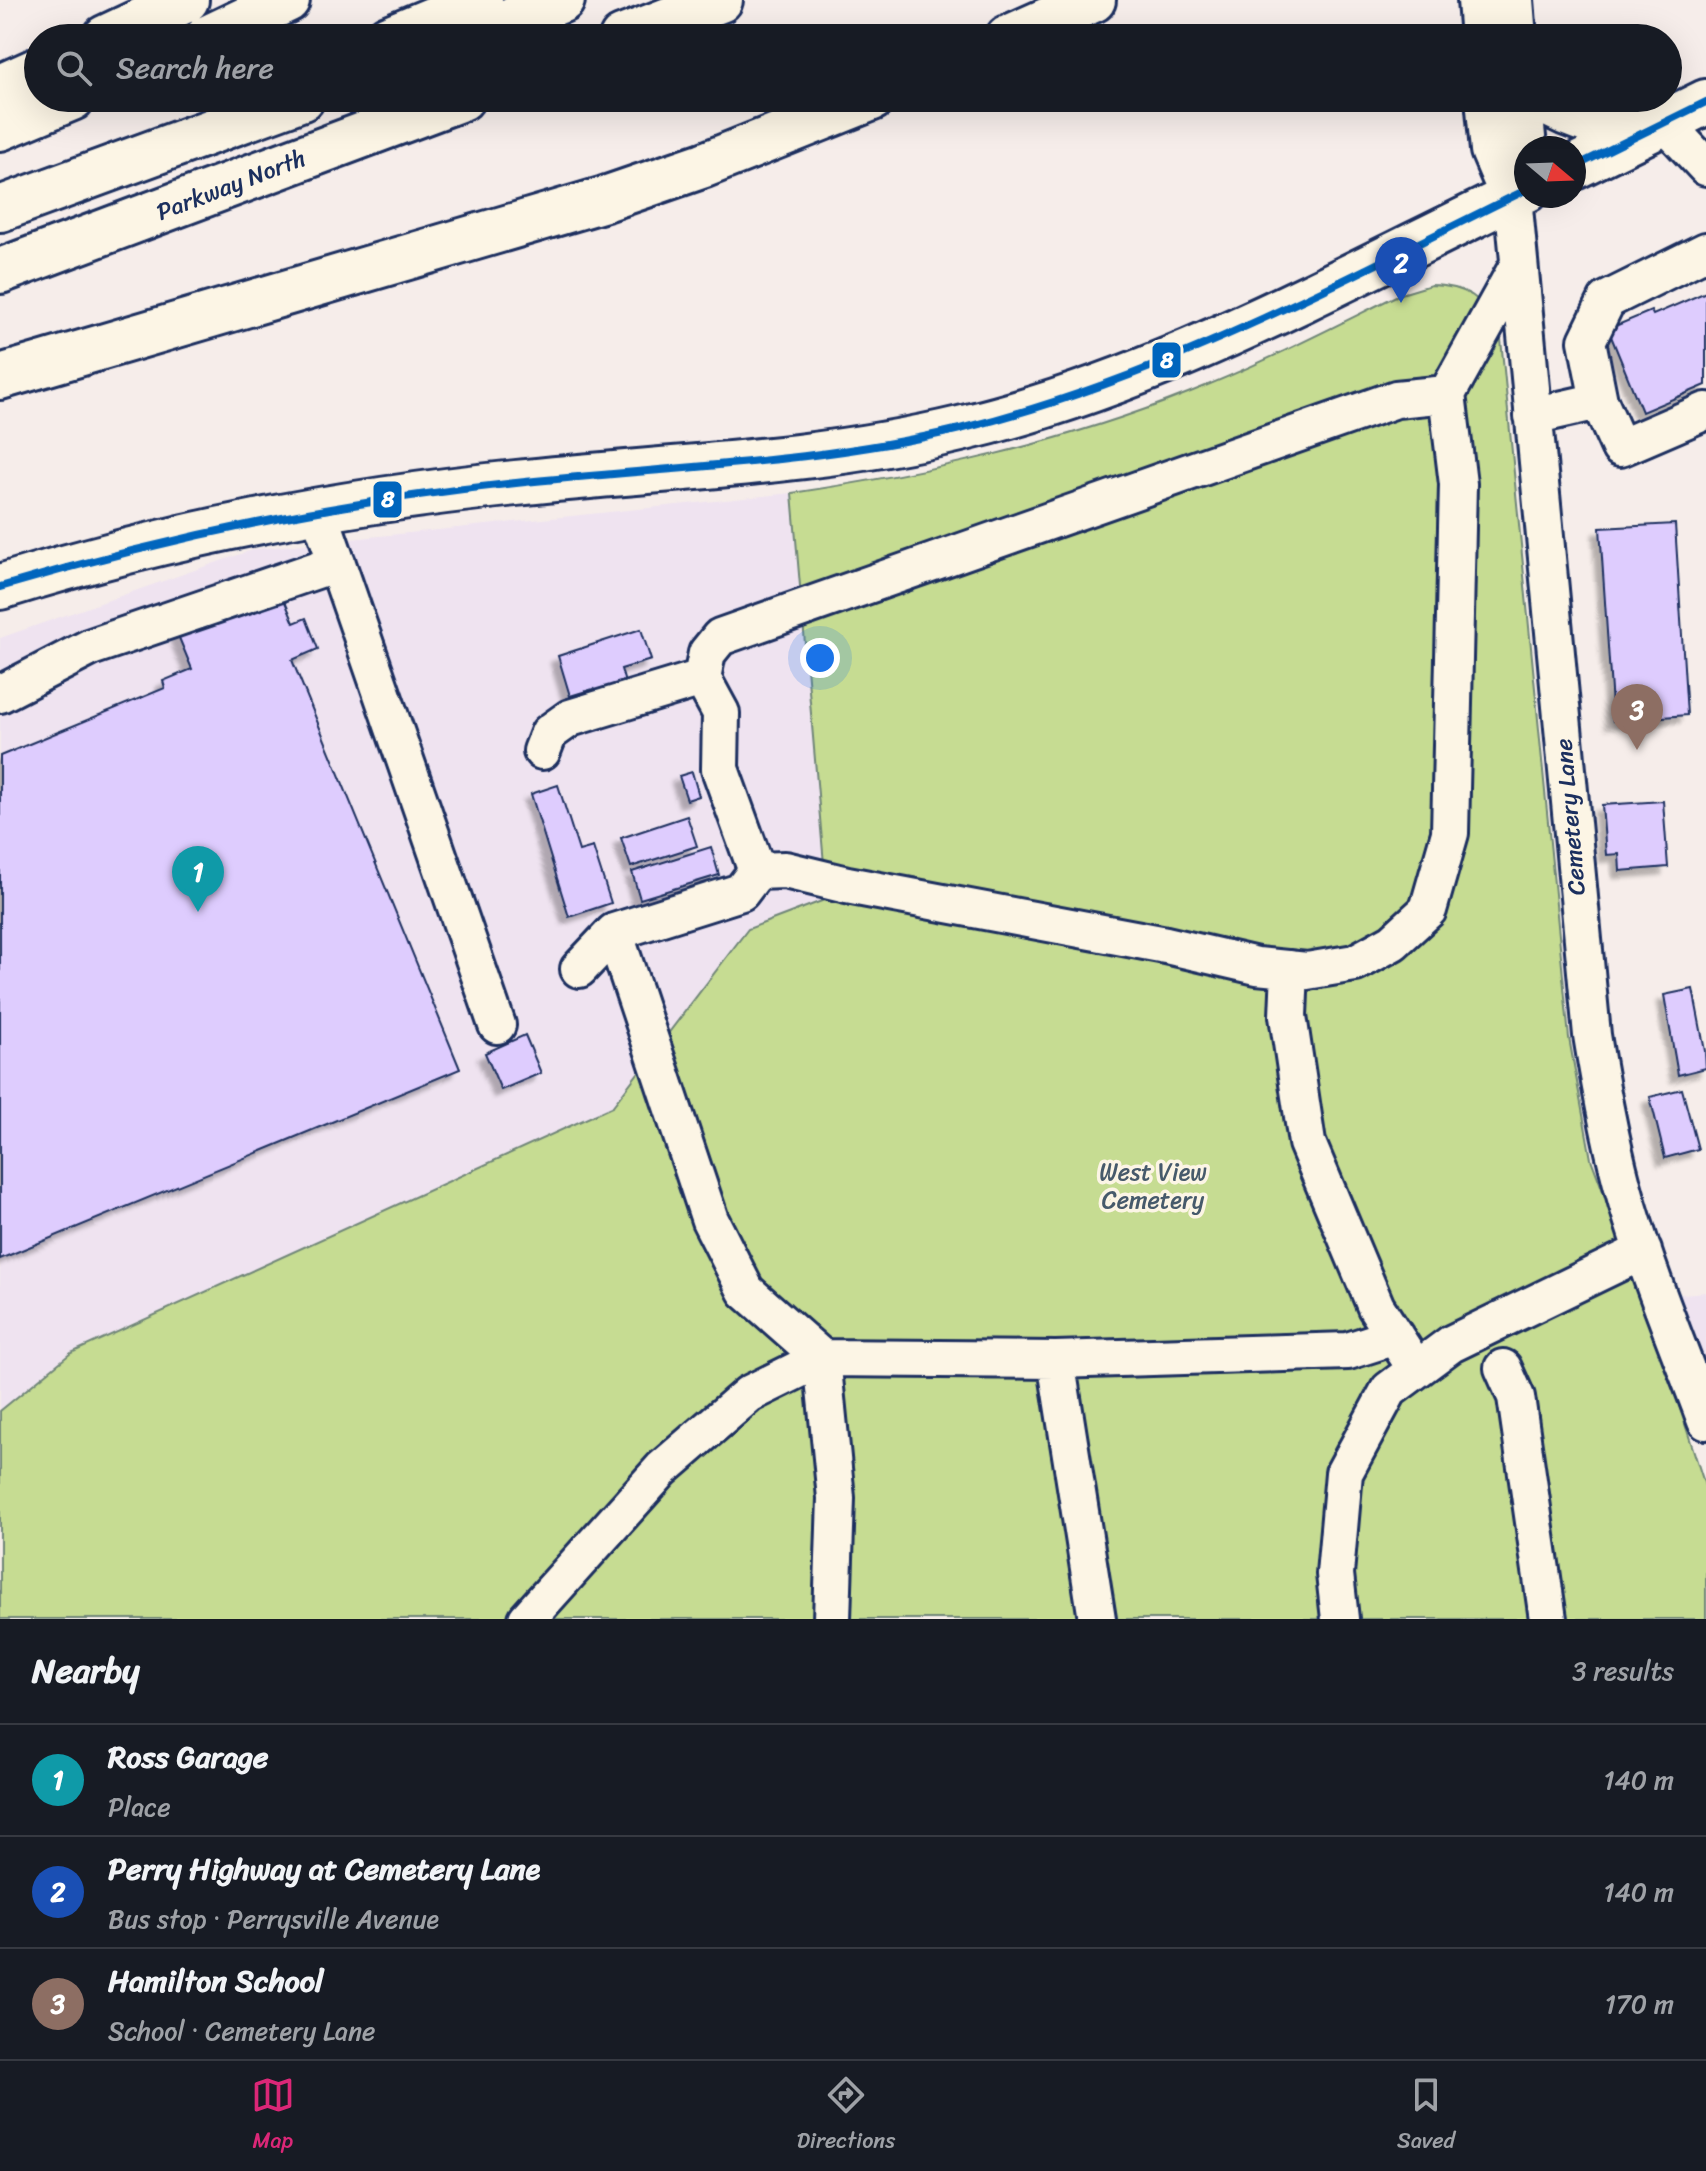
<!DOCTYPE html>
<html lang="en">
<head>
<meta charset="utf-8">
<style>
  body { margin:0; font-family:Sriracha,sans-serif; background:#20242c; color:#f1f3f6 }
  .compass { position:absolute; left:1514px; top:136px; width:72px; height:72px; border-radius:50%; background:#171b24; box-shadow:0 8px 32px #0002; rotate:109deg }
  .you { position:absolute; left:820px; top:658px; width:28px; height:28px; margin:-20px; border:6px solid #fff; border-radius:50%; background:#1a73e8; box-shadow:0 0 0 12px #1a73e833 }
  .badge { display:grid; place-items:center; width:52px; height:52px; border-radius:50%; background:#db2777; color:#fff; font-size:26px; font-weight:700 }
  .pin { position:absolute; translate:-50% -66px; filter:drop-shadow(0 2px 4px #0008) }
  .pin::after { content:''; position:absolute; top:42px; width:28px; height:24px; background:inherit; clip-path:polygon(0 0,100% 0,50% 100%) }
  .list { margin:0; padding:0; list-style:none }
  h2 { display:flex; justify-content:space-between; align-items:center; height:104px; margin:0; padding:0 32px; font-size:34px }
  h2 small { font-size:26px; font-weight:400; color:#9ea1a6 }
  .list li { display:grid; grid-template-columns:52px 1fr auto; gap:24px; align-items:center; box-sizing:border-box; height:112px; padding:0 32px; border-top:2px solid #363941 }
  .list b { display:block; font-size:30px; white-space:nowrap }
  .list p { margin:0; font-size:26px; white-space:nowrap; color:#9ea1a6 }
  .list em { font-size:26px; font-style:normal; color:#9ea1a6 }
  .icon { flex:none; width:44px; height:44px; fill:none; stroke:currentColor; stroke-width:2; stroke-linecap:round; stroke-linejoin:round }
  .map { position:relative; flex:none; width:1706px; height:1619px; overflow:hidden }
  .search { position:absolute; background:#171b24; box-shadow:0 8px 32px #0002; left:24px; right:24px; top:24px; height:88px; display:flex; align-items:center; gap:20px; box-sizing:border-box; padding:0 28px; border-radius:44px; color:#9ea1a6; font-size:30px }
  .sheet { height:440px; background:#171b24 }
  nav { display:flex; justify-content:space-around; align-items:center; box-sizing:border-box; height:112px; border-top:2px solid #363941; background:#171b24; font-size:22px; color:#9ea1a6 }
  nav a { display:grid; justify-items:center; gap:4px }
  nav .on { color:#db2777 }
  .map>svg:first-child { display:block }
  .built { fill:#efe3f0 }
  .green { fill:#c6dc92; stroke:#708678; stroke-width:2 }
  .building { fill:#deccfe; stroke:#1b2f5e; stroke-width:2; filter:url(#shadow) }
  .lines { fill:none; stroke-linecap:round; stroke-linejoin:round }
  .minor-casing { stroke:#1b2f5e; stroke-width:42 }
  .major-casing { stroke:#1b2f5e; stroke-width:50 }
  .highway-casing { stroke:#1b2f5e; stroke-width:50 }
  .minor { stroke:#fcf5e5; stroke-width:36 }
  .major { stroke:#fcf5e5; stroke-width:44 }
  .highway { stroke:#fcf5e5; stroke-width:44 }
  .bus-1-casing { stroke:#fcf5e5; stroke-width:14 }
  .bus-1 { stroke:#0065bd; stroke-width:8 }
  .labels { text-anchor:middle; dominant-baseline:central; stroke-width:7; stroke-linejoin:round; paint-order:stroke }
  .street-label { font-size:24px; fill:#1b2f5e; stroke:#fcf5e5 }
  .park-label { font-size:24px; fill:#465a6b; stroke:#fcf5e5 }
  .line-badge { stroke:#fcf5e5; stroke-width:3 }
  .badge-label { font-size:22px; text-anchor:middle; font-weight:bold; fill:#fff }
</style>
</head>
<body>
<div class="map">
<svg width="1706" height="1619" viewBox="0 0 1706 1619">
  <defs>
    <filter id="shadow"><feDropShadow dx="-7" dy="7" stdDeviation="2" flood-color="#0004"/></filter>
  </defs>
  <rect width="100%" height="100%" fill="#f6edea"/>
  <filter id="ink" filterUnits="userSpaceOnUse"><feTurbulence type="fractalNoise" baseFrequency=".0125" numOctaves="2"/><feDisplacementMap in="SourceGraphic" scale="16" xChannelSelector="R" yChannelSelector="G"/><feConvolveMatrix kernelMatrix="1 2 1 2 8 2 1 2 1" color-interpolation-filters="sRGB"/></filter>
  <g filter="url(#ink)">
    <!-- built -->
    <path class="built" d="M 792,493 L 827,899 L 748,929 L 612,1107 L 71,1353 L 0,1411 L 0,638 L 255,549 Z
      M 1706,1292 L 1706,1421 L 1659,1296 Z"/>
    <!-- green -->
    <path class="green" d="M 1431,285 C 1467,286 1483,298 1500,329 L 1569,1038 L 1591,1159 L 1651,1319 L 1706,1489 L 1706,1619 L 0,1619 L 0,1411 L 71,1353 L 612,1107 L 748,929 L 827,899 L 792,493 C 927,473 1060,444 1188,393 C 1260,365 1329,329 1398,295 Z"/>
    <!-- building -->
    <path class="building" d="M 1706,292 L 1706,385 L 1642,412 L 1608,329 L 1651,311 L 1653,315 Z
      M 1675,524 L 1687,715 L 1613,721 L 1600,528 Z
      M 280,590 L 294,623 L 306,618 L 318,649 L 292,660 L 460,1069 L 0,1259 L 0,756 L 165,688 L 163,681 L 192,669 L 177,633 Z
      M 641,629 L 651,660 L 621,669 L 625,683 L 594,693 L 593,689 L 570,696 L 558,656 Z
      M 692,772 L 699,796 L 687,800 L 679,776 Z
      M 558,785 L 579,851 L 593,847 L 611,903 L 569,917 L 531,794 Z
      M 1663,801 L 1668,867 L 1620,871 L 1619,854 L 1606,855 L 1602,805 Z
      M 687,816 L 697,846 L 631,867 L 621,838 Z
      M 711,847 L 719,875 L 640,899 L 632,872 Z
      M 1693,989 L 1705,1051 L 1706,1068 L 1678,1075 L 1664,995 Z
      M 525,1035 L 541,1073 L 501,1090 L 485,1053 Z
      M 1682,1089 L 1698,1149 L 1665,1158 L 1650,1097 Z"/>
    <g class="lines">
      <defs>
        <path id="minor" d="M 1665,123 L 1706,167
          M 1513,197 L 1592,1035 C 1601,1091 1611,1147 1627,1202 C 1649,1277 1679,1349 1706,1421
          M 1599,401 L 1620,448 L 1706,411
          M 1533,416 L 1599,401 L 1587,341 L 1607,300 L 1706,251
          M 318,509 L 497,1025
          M 0,694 L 91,647 L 337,563
          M 542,751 L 549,733 L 570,718 L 702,678
          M 757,871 L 785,870 L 847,885 L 1166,945 L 1257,966 L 1307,971 L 1355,963 L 1393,942 L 1428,910 L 1450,833 L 1458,484 L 1447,394 L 1519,264
          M 614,932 L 710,1220 L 746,1291 L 822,1358 L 836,1498 L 832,1619
          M 579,969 L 614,932 L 741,892 L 757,871 L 720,769 L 721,713 L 702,678 L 707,653 L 720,637 L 1396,399 L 1447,394
          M 1290,969 L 1288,1016 L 1307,1143 L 1376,1307 L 1407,1355
          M 1056,1360 L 1097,1619
          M 1503,1368 L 1516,1397 L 1548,1619
          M 527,1619 L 662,1469 L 749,1394 L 822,1358 L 1056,1360 L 1348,1351 L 1395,1336
          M 1340,1619 L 1335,1574 L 1344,1473 L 1389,1390 L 1451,1344 L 1643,1251"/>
        <path id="major" d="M 1480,0 L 1483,38
          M 1511,0 L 1514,38
          M 1488,98 L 1493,150 L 1513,197
          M 1539,98 C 1576,122 1611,129 1654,125
          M 1574,167 L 1706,102
          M 1513,197 L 1524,147 L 1519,98
          M 0,587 C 170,534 339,501 516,483 C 665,467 814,464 960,429 C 1160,382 1342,278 1526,190"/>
        <path id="highway" d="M 105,38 L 186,0
          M 207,38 L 287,0
          M 388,38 L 480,0
          M 465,38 L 562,0
          M 622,38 L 720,0
          M 1008,38 L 1093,0
          M 0,87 L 38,70
          M 0,128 L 72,98
          M 0,209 L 302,98
          M 0,271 L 462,98
          M 0,377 L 605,199 L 704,165 L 872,98"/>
      </defs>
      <!-- minor casing -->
      <use href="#minor" class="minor-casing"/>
      <!-- major casing -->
      <use href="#major" class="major-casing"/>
      <!-- highway casing -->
      <use href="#highway" class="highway-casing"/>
      <!-- minor -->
      <use href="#minor" class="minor"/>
      <!-- major -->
      <use href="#major" class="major"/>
      <!-- highway -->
      <use href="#highway" class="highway"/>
      <defs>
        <path id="bus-1" d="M 1574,167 L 1706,102
          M 0,587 C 169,537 341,501 516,483 C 664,467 815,464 960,429 C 1160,380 1342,280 1526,190"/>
      </defs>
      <!-- bus-1 casing -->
      <use href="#bus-1" class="bus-1-casing"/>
      <!-- bus-1 -->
      <use href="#bus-1" class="bus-1"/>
    </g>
  </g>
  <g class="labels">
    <!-- street labels -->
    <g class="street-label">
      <text transform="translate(231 185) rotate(-21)">Parkway North</text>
      <text transform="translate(1570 817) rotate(-95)">Cemetery Lane</text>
    </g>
    <!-- park labels -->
    <g class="park-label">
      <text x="1153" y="1172">West View<tspan x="1153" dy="28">Cemetery</tspan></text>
    </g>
  </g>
  <g class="line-badge">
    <rect x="1151" y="341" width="31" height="38" rx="8" fill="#0065bd"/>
    <rect x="372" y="480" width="31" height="39" rx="8" fill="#0065bd"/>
  </g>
  <g class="badge-label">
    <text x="1167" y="368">8</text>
    <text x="388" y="507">8</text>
  </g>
</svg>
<svg class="compass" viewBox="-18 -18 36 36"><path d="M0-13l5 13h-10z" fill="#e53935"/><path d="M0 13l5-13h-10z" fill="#9ea1a6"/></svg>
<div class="you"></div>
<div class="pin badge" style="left:198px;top:912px;background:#0f9aa8">1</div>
<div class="pin badge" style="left:1401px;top:303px;background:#1a4fb4">2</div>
<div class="pin badge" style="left:1637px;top:750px;background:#8d6e63">3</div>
<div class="search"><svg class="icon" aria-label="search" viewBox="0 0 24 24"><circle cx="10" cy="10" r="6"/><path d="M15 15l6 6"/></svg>Search here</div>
</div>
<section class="sheet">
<h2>Nearby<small>3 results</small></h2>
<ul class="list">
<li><span class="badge" style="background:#0f9aa8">1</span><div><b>Ross Garage</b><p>Place</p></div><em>140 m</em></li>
<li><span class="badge" style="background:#1a4fb4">2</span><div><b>Perry Highway at Cemetery Lane</b><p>Bus stop · Perrysville Avenue</p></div><em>140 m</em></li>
<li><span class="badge" style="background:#8d6e63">3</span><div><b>Hamilton School</b><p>School · Cemetery Lane</p></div><em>170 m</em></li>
</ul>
</section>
<nav>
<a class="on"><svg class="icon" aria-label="map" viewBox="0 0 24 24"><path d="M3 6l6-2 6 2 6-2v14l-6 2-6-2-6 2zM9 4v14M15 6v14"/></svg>Map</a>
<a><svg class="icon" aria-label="directions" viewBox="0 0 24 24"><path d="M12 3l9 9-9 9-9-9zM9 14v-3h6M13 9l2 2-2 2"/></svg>Directions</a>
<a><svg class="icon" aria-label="saved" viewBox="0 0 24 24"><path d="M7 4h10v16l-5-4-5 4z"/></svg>Saved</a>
</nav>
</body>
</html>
